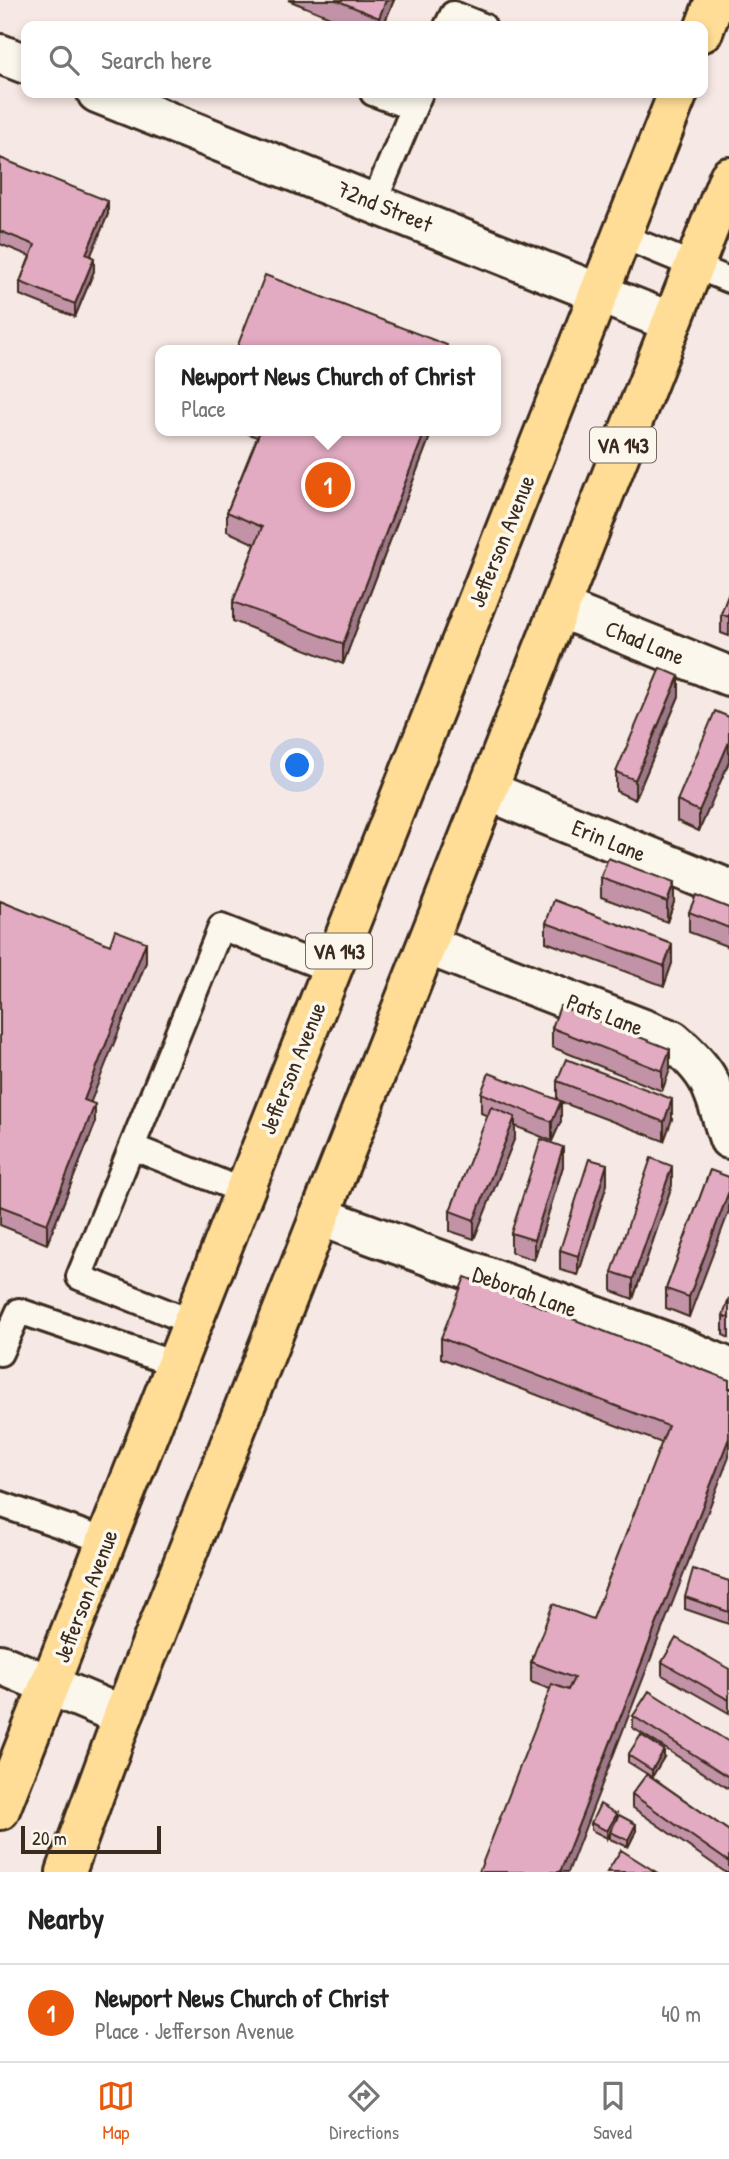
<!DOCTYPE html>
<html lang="en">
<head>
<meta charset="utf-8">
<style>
  body { margin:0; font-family:"Patrick Hand",sans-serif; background:#f6f6f6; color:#222 }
  .scale { position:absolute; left:21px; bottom:18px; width:140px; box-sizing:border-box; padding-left:7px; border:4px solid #3b2a1e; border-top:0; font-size:19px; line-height:24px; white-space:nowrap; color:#3b2a1e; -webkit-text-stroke:5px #fbf7ec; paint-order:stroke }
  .you { position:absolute; left:298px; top:766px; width:24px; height:24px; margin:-18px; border:5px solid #fff; border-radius:50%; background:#1a73e8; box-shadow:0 0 0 10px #1a73e833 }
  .badge { display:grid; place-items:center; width:46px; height:46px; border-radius:50%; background:#ea580c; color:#fff; font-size:23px; font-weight:700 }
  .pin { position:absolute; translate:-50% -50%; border:4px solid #fff; box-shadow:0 2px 7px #0006 }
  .popup { position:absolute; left:155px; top:345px; width:346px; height:91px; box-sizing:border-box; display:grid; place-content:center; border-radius:14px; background:#fff; filter:drop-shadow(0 2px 5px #0005); font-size:23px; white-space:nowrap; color:#767676 }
  .popup b { font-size:26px; color:#222 }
  .popup::after { content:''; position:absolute; left:50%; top:100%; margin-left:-14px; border:14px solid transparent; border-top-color:#fff }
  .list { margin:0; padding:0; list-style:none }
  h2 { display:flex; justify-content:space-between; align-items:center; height:91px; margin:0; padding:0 28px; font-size:30px }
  h2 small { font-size:23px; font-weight:400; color:#767676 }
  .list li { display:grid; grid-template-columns:46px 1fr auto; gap:21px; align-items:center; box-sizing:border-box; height:98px; padding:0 28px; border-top:2px solid #e0e0e0 }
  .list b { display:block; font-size:26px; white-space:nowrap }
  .list p { margin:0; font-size:23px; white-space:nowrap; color:#767676 }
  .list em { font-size:23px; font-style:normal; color:#767676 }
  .icon { flex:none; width:38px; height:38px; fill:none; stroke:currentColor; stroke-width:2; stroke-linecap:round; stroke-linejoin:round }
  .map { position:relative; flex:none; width:729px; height:1872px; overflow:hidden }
  .search { position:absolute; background:#fff; box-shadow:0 4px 10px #0003; left:21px; right:21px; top:21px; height:77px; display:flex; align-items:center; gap:18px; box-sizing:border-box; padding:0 24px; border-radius:14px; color:#767676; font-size:26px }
  .sheet { height:189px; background:#fff }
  nav { display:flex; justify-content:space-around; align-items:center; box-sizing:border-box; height:98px; border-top:2px solid #e0e0e0; background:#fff; font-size:19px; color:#767676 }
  nav a { display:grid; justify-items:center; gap:4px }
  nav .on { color:#ea580c }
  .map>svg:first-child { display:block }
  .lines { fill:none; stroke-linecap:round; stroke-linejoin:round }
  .service-casing { stroke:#3b2a1e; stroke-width:30 }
  .minor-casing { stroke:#3b2a1e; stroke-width:44 }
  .primary-casing { stroke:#3b2a1e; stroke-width:44 }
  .service { stroke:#fbf7ec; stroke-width:24 }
  .minor { stroke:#fbf7ec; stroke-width:38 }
  .primary { stroke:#ffdd96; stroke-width:38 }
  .wall { fill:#c293a7; stroke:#3b2a1e; stroke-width:2 }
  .shaded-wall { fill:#9e7888; stroke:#3b2a1e; stroke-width:2 }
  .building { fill:#e2abc2; stroke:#3b2a1e; stroke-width:2 }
  .labels { text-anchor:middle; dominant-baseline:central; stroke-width:7; stroke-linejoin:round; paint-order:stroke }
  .shield { fill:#fbf7ec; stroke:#75685c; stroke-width:2 }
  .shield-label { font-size:21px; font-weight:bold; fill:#3b2a1e }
  .street-label { font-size:23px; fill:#3b2a1e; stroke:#fbf7ec }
</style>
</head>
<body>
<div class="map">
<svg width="729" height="1872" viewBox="0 0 729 1872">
  <rect width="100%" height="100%" fill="#f6e8e4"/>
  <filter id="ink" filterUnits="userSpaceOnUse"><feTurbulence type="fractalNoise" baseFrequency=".0143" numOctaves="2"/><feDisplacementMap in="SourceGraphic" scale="14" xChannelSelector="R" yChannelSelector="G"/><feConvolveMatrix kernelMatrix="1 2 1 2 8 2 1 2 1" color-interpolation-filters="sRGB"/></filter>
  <g filter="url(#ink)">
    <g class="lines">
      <defs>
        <path id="service" d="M 447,26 L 453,14 L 483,26
          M 373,93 L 413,108
          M 374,202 L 420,93
          M 622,236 L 729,280
          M 132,1147 L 243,1191
          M 191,1322 L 79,1277 L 221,927 L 331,970
          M 0,1353 L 19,1311 L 175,1364
          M 0,1504 L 106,1541"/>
        <path id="minor" d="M 0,54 L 26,64
          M 97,93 L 671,322
          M 560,608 L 729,676
          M 488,791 L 729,889
          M 427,945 L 672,1040 C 715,1077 712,1088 729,1139
          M 319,1216 L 678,1346 L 729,1368
          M 0,1664 L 123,1716"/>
        <path id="primary" d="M 703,32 L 715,0
          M 0,1810 L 678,93
          M 66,1872 L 123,1716 L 729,177"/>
      </defs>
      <!-- service casing -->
      <use href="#service" class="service-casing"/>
      <!-- minor casing -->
      <use href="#minor" class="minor-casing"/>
      <!-- primary casing -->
      <use href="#primary" class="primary-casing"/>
      <!-- service -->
      <use href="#service" class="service"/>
      <!-- minor -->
      <use href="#minor" class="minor"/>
      <!-- primary -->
      <use href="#primary" class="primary"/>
    </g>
    <!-- wall -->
    <path class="wall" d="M 288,0 L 394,0 L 383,26 L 352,26 Z
      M 0,158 L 108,214 L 90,256 L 94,271 L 75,317 L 20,295 L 20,282 L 30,256 L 0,244 Z
      M 241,431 L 432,431 L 343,664 L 233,621 L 233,602 L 255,544 L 227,531 L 227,512 L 257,437 Z
      M 729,593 L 729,636 L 721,633 L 721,614 Z
      M 679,696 L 635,800 L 616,791 L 616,772 Z
      M 729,717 L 699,831 L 677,821 L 677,801 Z
      M 601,878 L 674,902 L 667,922 L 601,897 Z
      M 0,901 L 146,962 L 90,1102 L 95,1124 L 47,1244 L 0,1225 Z
      M 729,908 L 729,947 L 689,932 L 689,912 Z
      M 546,923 L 672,963 L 664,986 L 546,942 Z
      M 552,1028 L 670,1069 L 662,1091 L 552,1047 Z
      M 557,1081 L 672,1119 L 664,1141 L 561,1102 L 561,1121 L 552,1141 L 515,1126 L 515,1137 L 474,1239 L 450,1231 L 450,1211 L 488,1116 L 481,1113 L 481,1093 L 557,1100 Z
      M 563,1166 L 534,1260 L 511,1252 L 511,1233 Z
      M 710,1170 L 689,1317 L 666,1308 L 666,1289 Z
      M 607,1184 L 578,1275 L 560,1270 L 560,1250 Z
      M 672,1185 L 633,1299 L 612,1291 L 612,1272 Z
      M 729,1298 L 729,1338 L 723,1335 L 723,1316 Z
      M 441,1338 L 729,1380 L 568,1872 L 550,1689 L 531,1682 L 531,1662 L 593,1619 L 662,1443 L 441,1358 Z
      M 729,1581 L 729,1624 L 685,1609 L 685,1597 Z
      M 662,1662 L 729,1669 L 729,1713 L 662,1675 Z
      M 633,1716 L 729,1742 L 729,1789 L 633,1728 Z
      M 628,1755 L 664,1757 L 652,1777 L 729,1831 L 729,1872 L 725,1872 L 632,1807 L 632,1794 L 647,1774 L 628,1762 Z
      M 617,1818 L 636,1831 L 628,1847 L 610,1839 L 610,1833 L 607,1838 L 591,1830 L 591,1823 Z"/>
    <!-- shaded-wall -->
    <path class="shaded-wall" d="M 386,0 L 394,0 L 383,26 L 379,26 L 379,18 Z
      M 108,201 L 108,214 L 86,267 L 86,254 Z
      M 94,258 L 94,271 L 75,317 L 75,304 Z
      M 425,431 L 432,431 L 343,664 L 343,644 Z
      M 679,676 L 679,696 L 635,800 L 635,780 Z
      M 729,742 L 729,762 L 699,831 L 699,811 Z
      M 674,883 L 674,902 L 667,922 L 667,902 Z
      M 146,942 L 146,962 L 84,1119 L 84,1100 Z
      M 672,944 L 672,963 L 664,986 L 664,966 Z
      M 670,1049 L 670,1069 L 662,1091 L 662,1071 Z
      M 672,1099 L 672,1119 L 664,1141 L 664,1122 Z
      M 561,1101 L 561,1121 L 552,1141 L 552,1122 Z
      M 95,1104 L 95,1124 L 47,1244 L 47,1224 Z
      M 515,1117 L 515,1137 L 474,1239 L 474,1220 Z
      M 563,1147 L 563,1166 L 534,1260 L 534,1240 Z
      M 607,1164 L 607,1184 L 578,1275 L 578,1256 Z
      M 672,1166 L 672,1185 L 633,1299 L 633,1279 Z
      M 729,1191 L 729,1211 L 689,1317 L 689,1297 Z
      M 729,1438 L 729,1457 L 568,1872 L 560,1872 Z
      M 664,1750 L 664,1757 L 652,1777 L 652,1770 Z
      M 617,1814 L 617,1820 L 607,1838 L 607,1831 Z
      M 636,1824 L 636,1831 L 628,1847 L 628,1840 Z"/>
    <!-- building -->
    <path class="building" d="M 336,0 L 386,0 L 379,18 Z
      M 0,158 L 108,201 L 86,254 L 94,258 L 75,304 L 20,282 L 35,245 L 0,231 Z
      M 265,275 L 447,345 L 445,350 L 236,350 Z
      M 260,431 L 425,431 L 343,644 L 233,602 L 262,527 L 227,512 Z
      M 729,593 L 729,617 L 721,614 Z
      M 660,668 L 679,676 L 635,780 L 616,772 Z
      M 715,711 L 729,717 L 729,742 L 699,811 L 677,801 Z
      M 608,858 L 674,883 L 667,902 L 601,878 Z
      M 696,895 L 729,908 L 729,928 L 689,912 Z
      M 554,900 L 672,944 L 664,966 L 546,923 Z
      M 0,901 L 110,945 L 115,930 L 146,942 L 84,1100 L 95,1104 L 47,1224 L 0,1206 Z
      M 560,1006 L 670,1049 L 662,1071 L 552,1028 Z
      M 566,1059 L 672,1099 L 664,1122 L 557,1081 Z
      M 489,1073 L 561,1101 L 552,1122 L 481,1093 Z
      M 491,1107 L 515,1117 L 474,1220 L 450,1211 Z
      M 541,1139 L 563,1147 L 534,1240 L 511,1233 Z
      M 651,1158 L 672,1166 L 633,1279 L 612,1272 Z
      M 589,1159 L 607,1164 L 578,1256 L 560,1250 Z
      M 710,1170 L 729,1177 L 729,1191 L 689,1297 L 666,1289 Z
      M 465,1277 L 729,1380 L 729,1438 L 560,1872 L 479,1872 L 552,1684 L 568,1690 L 574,1678 L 531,1662 L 553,1604 L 593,1619 L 668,1426 L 441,1338 Z
      M 729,1298 L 729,1318 L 723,1316 Z
      M 693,1569 L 729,1581 L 729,1612 L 685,1597 Z
      M 676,1638 L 729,1669 L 729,1700 L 662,1662 Z
      M 649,1691 L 729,1742 L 729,1777 L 633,1716 Z
      M 641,1735 L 664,1750 L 652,1770 L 628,1755 Z
      M 647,1774 L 729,1831 L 729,1862 L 632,1794 Z
      M 600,1804 L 617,1814 L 607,1831 L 591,1823 Z
      M 619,1815 L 636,1824 L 628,1840 L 610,1832 Z
      M 621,1850 L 656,1872 L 607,1872 Z"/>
  </g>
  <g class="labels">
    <!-- shield labels -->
    <g class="shield">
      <rect x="590" y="427.5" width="66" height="35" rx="5"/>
      <rect x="306" y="933.5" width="66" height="35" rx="5"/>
    </g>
    <g class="shield-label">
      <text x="623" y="445">VA 143</text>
      <text x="339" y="951">VA 143</text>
    </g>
    <!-- street labels -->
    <g class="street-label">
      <text transform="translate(385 206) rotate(22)">72nd Street</text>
      <text transform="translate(501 541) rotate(-68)">Jefferson Avenue</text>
      <text transform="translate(645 642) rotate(22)">Chad Lane</text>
      <text transform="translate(609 840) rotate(22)">Erin Lane</text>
      <text transform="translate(605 1014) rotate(21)">Pats Lane</text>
      <text transform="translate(292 1068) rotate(-68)">Jefferson Avenue</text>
      <text transform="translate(525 1291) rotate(20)">Deborah Lane</text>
      <text transform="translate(85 1596) rotate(-69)">Jefferson Avenue</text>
    </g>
  </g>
</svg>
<div class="scale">20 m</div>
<div class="you"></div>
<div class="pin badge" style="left:328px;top:485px">1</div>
<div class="popup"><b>Newport News Church of Christ</b>Place</div>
<div class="search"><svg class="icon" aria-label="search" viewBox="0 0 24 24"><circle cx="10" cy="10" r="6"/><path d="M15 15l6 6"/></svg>Search here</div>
</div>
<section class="sheet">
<h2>Nearby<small></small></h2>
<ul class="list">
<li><span class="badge">1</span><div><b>Newport News Church of Christ</b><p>Place · Jefferson Avenue</p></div><em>40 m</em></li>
</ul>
</section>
<nav>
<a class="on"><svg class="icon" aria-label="map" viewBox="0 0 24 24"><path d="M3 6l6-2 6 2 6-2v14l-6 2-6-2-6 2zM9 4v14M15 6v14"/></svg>Map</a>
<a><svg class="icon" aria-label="directions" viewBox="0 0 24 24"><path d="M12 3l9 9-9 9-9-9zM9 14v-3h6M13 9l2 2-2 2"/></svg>Directions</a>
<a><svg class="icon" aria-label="saved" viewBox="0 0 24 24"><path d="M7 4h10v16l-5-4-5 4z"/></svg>Saved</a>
</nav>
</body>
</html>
